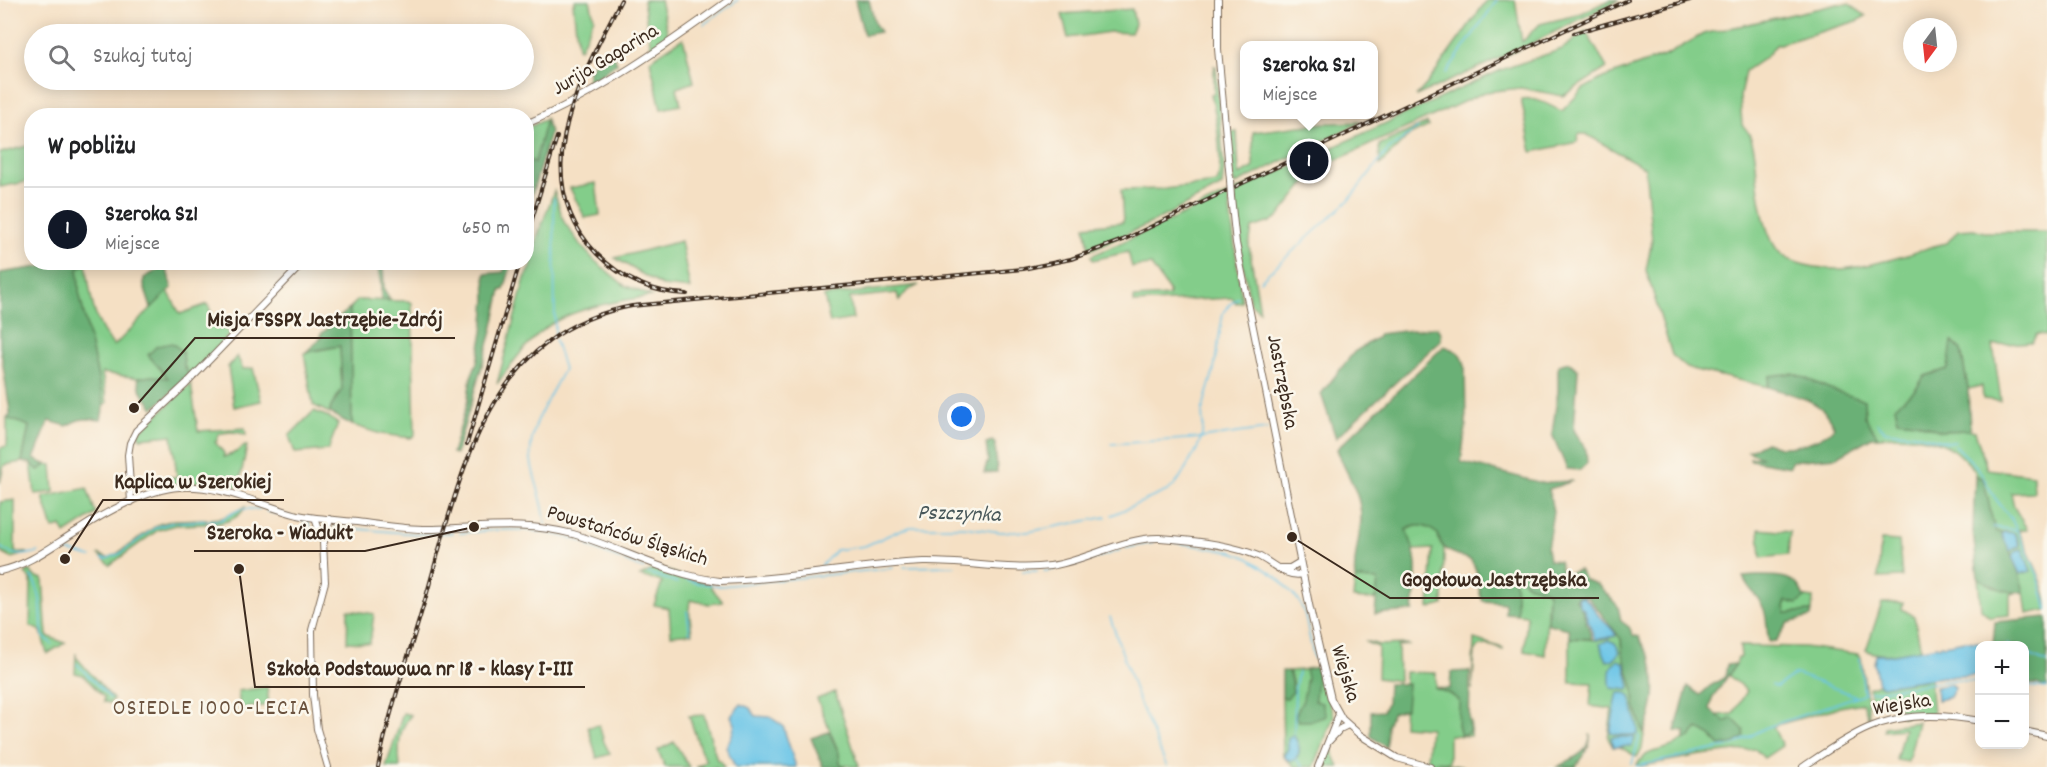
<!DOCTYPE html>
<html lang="pl">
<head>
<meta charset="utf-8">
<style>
  body { margin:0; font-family:Dekko,sans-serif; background:#f2f2f2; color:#202124 }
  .controls { position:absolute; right:18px; bottom:18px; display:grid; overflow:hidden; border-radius:12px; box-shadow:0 3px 15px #0003 }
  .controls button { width:54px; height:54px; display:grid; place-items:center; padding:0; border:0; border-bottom:2px solid #e0e0e0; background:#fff; color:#202124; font:30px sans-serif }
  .compass { position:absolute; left:1903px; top:18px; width:54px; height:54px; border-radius:50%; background:#fff; box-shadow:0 3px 15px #0003; rotate:195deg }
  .you { position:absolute; left:962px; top:417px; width:21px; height:21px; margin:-15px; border:4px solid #fff; border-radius:50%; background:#1a73e8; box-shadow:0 0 0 9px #1a73e833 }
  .badge { display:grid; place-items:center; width:39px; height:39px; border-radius:50%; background:#111827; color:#fff; font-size:20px; font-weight:700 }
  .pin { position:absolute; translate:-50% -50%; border:3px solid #fff; box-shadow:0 2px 6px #0006 }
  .popup { position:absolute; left:1240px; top:41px; width:138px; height:78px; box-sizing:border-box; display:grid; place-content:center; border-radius:12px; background:#fff; filter:drop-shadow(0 2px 4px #0005); font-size:20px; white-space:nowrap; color:#757577 }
  .popup b { font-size:22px; color:#202124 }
  .popup::after { content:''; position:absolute; left:50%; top:100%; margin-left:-12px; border:12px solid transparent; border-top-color:#fff }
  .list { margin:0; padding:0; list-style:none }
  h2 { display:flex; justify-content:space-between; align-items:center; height:78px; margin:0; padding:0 24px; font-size:26px }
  h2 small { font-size:20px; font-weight:400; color:#757577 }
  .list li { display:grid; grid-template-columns:39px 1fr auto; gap:18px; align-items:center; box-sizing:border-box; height:84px; padding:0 24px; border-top:2px solid #e0e0e0 }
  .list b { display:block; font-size:22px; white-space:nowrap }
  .list p { margin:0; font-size:20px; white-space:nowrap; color:#757577 }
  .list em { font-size:20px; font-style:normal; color:#757577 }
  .icon { flex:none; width:33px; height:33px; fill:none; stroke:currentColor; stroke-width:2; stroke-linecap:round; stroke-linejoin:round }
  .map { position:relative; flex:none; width:2047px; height:767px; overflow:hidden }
  .search { position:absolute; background:#fff; box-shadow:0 3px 15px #0003; left:24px; top:24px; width:510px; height:66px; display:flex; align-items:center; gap:15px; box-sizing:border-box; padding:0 21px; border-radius:33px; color:#757577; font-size:22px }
  .panel { position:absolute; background:#fff; box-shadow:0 3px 15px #0003; left:24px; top:108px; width:510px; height:162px; border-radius:24px }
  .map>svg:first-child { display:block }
  .green { fill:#83cd8a; stroke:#5f7c54; stroke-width:1.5 }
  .forest { fill:#6ab076; stroke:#526d4a; stroke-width:1.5 }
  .water { fill:#69c4e7; stroke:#527782; stroke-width:1.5 }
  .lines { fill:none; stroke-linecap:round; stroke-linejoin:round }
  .stream { stroke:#69c4e7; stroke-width:1.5 }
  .minor-casing { stroke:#7c6a58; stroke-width:8 }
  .minor { stroke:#fff; stroke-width:6 }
  .rail-casing { stroke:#3b2a1e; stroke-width:4 }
  .rail { stroke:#fbf7ec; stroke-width:1.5; stroke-dasharray:4.5; stroke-linecap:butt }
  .minor-bridge-casing { stroke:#7c6a58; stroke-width:8; stroke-linecap:butt }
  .minor-bridge { stroke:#fff; stroke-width:6 }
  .labels { text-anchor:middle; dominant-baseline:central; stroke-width:5; stroke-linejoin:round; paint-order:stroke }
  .street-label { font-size:21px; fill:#3b2a1e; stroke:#fbf7ec }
  .water-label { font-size:22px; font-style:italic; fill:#49585a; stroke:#fbf7ec }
  .neighbourhood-label { font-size:22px; letter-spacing:1.5px; fill:#6b533f; stroke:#fbf7ec }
  .leader { fill:none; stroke:#3b2a1e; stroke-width:2 }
  .callout-dot { fill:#3b2a1e; stroke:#fbf7ec; stroke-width:2 }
  .callout-label { font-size:22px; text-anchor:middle; font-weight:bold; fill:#3b2a1e; stroke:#fbf7ec; stroke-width:5; stroke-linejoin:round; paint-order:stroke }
</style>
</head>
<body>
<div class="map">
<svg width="2047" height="767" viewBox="0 0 2047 767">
  <rect width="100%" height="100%" fill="#fbf7ec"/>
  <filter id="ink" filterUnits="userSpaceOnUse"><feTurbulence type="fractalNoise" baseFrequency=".0167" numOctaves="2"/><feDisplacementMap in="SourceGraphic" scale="12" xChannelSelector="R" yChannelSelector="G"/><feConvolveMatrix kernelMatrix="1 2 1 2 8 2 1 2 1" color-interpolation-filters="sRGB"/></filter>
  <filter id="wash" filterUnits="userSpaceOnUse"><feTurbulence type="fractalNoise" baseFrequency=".008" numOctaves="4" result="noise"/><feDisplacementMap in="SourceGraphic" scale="24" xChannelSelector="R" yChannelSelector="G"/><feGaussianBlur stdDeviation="1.35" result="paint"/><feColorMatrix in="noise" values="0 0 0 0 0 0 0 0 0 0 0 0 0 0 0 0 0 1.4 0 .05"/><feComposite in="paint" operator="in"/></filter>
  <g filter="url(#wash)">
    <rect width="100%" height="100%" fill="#f5e0c4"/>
    <!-- green -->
    <path class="green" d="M 575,0 L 590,0 L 594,18 L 580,49 L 578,48 L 573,3 L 575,3 Z
      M 643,0 L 660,0 L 669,38 L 653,50 L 651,48 Z
      M 1487,0 L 1515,0 L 1522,42 L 1540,24 L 1577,15 L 1610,0 L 1619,0 L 1522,48 L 1416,96 L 1426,85 Z
      M 1838,4 L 1849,4 L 1866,16 L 1857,21 L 1776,45 L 1767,56 L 1745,71 L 1740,96 L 1742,125 C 1755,135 1756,161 1757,177 C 1760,199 1763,228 1776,248 C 1787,265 1816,268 1835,269 C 1852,270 1890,260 1907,255 C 1921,251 1932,245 1947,243 L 1958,230 L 1974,229 L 1984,232 L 2047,232 L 2047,335 L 2037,334 L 2032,342 L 1993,345 L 2001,401 L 1983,399 L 1982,386 L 1968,389 L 1961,350 L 1953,342 L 1948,369 L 1925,376 L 1914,391 L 1895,406 L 1898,420 L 1916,422 L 1941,431 L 1970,430 L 1975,431 L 1987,469 L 2033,475 L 2034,492 L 2011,493 L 2014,507 L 2027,529 L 2018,530 C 2029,555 2047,584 2047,610 L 2027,614 L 2024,592 L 2019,573 L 2024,573 L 2009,550 L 2020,544 L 2014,533 L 1996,532 C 1989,515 1989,496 1983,479 L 1975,475 L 1975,470 C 1968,463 1961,455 1954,450 C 1935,436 1900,435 1878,437 L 1865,417 L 1864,400 L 1769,376 L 1768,387 L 1687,368 L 1672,355 L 1646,270 L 1652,240 L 1645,168 L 1586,134 L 1579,134 L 1577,142 L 1532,152 L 1521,99 C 1534,96 1550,106 1562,111 L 1583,89 L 1603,78 L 1667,55 L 1703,34 Z
      M 1132,9 L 1135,24 L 1131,33 L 1110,32 L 1068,38 L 1062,14 Z
      M 1586,31 L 1607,68 L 1563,96 L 1521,88 L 1485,92 L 1330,163 L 1303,186 L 1279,216 L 1270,222 L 1252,228 L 1249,246 L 1260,311 L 1250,303 L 1239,243 L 1234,191 L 1306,160 L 1308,165 L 1313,163 L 1312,157 L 1501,70 L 1562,49 Z
      M 683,38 L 694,82 L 677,88 L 681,105 L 661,109 L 650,60 Z
      M 1214,66 L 1216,67 L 1224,168 L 1222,186 L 1149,224 L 1091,250 L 1089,249 L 1085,226 L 1123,222 L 1121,190 L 1164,189 L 1217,183 C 1224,166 1216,113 1211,94 L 1214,93 Z
      M 546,119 L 535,163 L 527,160 L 527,128 Z
      M 1361,122 L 1234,185 L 1228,131 L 1237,132 L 1239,175 L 1253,168 L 1253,132 L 1324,123 Z
      M 1427,123 L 1429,126 L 1408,136 L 1380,165 L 1379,145 Z
      M 31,145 L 31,181 L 0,187 L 0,153 Z
      M 596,183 L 600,215 L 585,218 L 570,188 Z
      M 554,191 L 564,222 L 582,247 L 595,261 L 624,285 L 651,296 C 618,301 568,308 542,331 C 524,346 511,365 497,384 L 525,278 L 531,268 L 537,238 Z
      M 1228,194 L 1242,302 L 1236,303 L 1232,298 L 1134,303 L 1134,298 L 1169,296 L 1169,291 L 1151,265 L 1132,267 L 1128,252 L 1093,260 L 1091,256 Z
      M 681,241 L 690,289 L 662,286 L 615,258 Z
      M 86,263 C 91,295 91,320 114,346 L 168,291 L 180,314 L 208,304 L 215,324 L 219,323 L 230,334 L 190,376 L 184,366 L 183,352 L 169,379 L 152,376 L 138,378 L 102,373 L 107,403 L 104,405 L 79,292 L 78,269 Z
      M 919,285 L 907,291 L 899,301 L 897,293 L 850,298 L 853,319 L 830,323 L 824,296 Z
      M 358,300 L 409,301 L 412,303 L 415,435 L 411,438 L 381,434 L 352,425 L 350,308 Z
      M 340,346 L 342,389 L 331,407 L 329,413 L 313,405 L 304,353 Z
      M 237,356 L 243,369 L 253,368 L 261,401 L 234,407 L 228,367 Z
      M 191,384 L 198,431 L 245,428 L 246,435 C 237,431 229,431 219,434 L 217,441 L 215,442 L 224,453 L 224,457 L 236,452 L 245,446 L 247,446 L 239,485 L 235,487 C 210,482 189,479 164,486 L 166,477 L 177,477 L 172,435 L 140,438 L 138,433 Z
      M 314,411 L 329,417 L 338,424 L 328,450 L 295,453 L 289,436 Z
      M 7,418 L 29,426 L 22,462 L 4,465 L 0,483 L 0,448 L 7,446 Z
      M 31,462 L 38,469 L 45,464 L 52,465 L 54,492 L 35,494 Z
      M 87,488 L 96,514 L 65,534 L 61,526 L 53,529 L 43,497 Z
      M 15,500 L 15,552 L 28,553 L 11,558 L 0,552 L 0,502 Z
      M 245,507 C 240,519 222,524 209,524 L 210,519 L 222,518 Z
      M 207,519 L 206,524 L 176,525 L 158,530 L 110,565 L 98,554 L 108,558 L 115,555 L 159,524 L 175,520 Z
      M 1419,525 L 1429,528 L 1438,534 L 1439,541 L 1444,548 L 1443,605 L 1429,609 L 1433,549 L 1414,550 L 1406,530 Z
      M 1759,529 L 1790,532 L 1788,555 L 1761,558 Z
      M 1881,540 L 1899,541 L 1902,577 L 1878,578 Z
      M 657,567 L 691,579 L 710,583 L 711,587 L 723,602 L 709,604 L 690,600 L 689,609 L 692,633 L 671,635 L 669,608 L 654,605 L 662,582 L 640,576 Z
      M 30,570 L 34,576 L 43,579 L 47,636 L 65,643 L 47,654 L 41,631 L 30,626 L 31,580 L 25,573 Z
      M 1514,575 L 1520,575 L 1527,585 L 1544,589 L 1548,592 L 1545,655 L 1524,651 L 1527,615 L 1517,614 Z
      M 1978,578 L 1997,588 L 2016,593 L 2010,594 L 2010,615 L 1990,617 L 1981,609 Z
      M 1355,579 L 1378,580 L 1376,600 L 1353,598 Z
      M 1806,597 L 1813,598 L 1812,611 L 1786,613 L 1784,607 L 1786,601 L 1797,603 Z
      M 1882,603 L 1903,603 L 1902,609 L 1914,616 L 1921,650 C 1902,652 1884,659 1866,650 Z
      M 348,610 L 374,614 L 370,643 L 347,642 Z
      M 1616,631 L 1621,639 L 1621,645 L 1634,690 L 1635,706 L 1644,734 L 1642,749 L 1637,757 L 1620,747 L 1613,747 L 1608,738 L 1612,709 L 1590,706 L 1592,683 L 1570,682 L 1570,638 L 1597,640 L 1615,636 Z
      M 1474,639 L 1503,648 L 1503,650 C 1493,646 1480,641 1475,652 L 1472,691 Z
      M 1366,641 L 1379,645 L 1406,644 L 1408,645 L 1398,646 L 1399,681 L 1377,678 L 1378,647 L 1367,643 Z
      M 1740,646 L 1804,647 L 1858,654 L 1861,657 L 1870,722 L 1863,703 L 1840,707 L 1773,726 L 1782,746 L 1764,758 L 1755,749 L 1701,755 L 1641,766 L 1637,764 C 1649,749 1654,753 1670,747 C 1677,744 1681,739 1688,739 L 1697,729 C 1707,731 1713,739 1720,746 L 1726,722 L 1717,715 L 1733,714 L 1747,691 L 1728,675 L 1736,664 L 1738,657 L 1741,657 Z
      M 76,653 L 76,657 L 113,699 L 110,703 L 104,702 L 104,697 L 83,675 L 75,673 Z
      M 1316,667 L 1334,716 L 1314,767 L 1295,767 L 1283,756 L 1282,697 L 1287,698 L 1293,685 L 1289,671 L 1314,669 Z
      M 1405,672 L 1436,673 L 1436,687 L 1460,700 L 1460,721 L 1471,722 L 1470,736 L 1449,735 L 1449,762 L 1434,761 L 1463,767 L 1448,767 L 1411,759 L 1431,761 L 1427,759 L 1430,728 L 1403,726 Z
      M 1930,679 L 1933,714 L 1901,717 L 1899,703 L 1872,706 L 1869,688 L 1878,684 L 1882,686 Z
      M 267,687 L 269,705 L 240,709 L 238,691 Z
      M 835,692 L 859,766 C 852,767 846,767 840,763 L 839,753 L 817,699 Z
      M 403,713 L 411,715 C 398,730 398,748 400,767 L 386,767 Z
      M 704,715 L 717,760 L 720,761 L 724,767 L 695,767 L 706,761 L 700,749 L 689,716 Z
      M 1918,722 L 1908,762 L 1896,760 L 1904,729 L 1884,731 L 1884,727 Z
      M 599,725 L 604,742 L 610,754 L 597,758 L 588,727 Z
      M 674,742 L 689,767 L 665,767 L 658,750 Z
      M 1330,746 L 1339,767 L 1321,767 Z"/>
    <!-- forest -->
    <path class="forest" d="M 855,0 L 869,0 L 875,24 L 880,32 L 864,35 Z
      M 613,53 L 617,63 L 596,78 L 591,84 L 587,82 L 589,70 L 599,55 Z
      M 546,119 L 550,133 L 527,211 L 527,192 L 529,186 L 527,185 L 527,160 L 535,162 Z
      M 71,262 L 86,263 L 78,269 L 79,292 L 104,405 L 101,420 C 87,418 78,418 67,426 L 49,421 L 34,459 L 47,465 L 38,470 L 31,463 L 22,462 L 29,426 L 7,418 L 10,415 L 10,411 L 0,346 L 0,273 Z
      M 158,263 L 165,263 L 172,288 L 151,308 L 144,286 L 144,278 L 160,269 Z
      M 377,263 L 383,263 L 384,290 L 390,299 L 381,300 L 381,284 Z
      M 505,263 L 512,263 L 504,290 L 501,290 L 491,335 L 456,454 L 452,453 L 467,404 L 471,377 L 477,362 L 483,332 L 486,299 L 485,274 L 504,272 Z
      M 352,306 L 350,309 L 352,425 L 330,413 L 331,407 L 342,389 L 340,346 L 306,352 L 321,338 L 320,335 Z
      M 1437,327 L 1441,333 L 1441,340 L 1336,438 L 1321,394 L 1354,352 L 1378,337 L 1379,334 Z
      M 1952,342 L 1961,350 L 1968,389 L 1970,430 L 1941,431 L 1916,422 L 1898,420 L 1895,406 L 1914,391 L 1925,376 L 1948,369 Z
      M 172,343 L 183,352 L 184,366 L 190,376 L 154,408 L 141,392 L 138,378 L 152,376 L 168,378 L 148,355 L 157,346 Z
      M 1444,346 C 1455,350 1463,353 1465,366 L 1466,425 L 1461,462 L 1546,484 L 1552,482 L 1573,481 L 1549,489 L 1553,512 L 1547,548 L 1549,560 L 1559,561 L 1563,575 L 1579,570 L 1585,580 L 1598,585 L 1618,606 L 1621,621 L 1629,627 L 1633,635 L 1639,637 C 1641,645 1647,650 1650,658 C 1658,686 1655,707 1644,734 L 1635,706 L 1634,690 L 1622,651 L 1621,639 L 1588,597 L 1578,596 L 1576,599 L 1583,611 L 1592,639 L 1570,638 L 1569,629 L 1548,624 L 1548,592 L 1544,589 L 1527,585 L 1520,575 L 1514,575 L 1513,578 L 1515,582 L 1517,614 L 1505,613 L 1505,603 L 1483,601 C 1475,588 1482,576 1471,560 C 1457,554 1441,553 1438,534 C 1427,526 1418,522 1406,530 C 1421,560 1416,578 1413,611 L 1375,614 L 1378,580 L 1355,579 C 1352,557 1362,535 1361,514 C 1359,489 1344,471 1337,449 Z
      M 1569,362 L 1578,370 L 1574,430 L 1586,450 L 1587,463 L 1580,470 L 1567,469 L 1552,434 L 1558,391 L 1558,365 Z
      M 1793,373 L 1835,391 L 1864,400 L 1865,417 L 1878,437 L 1872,437 L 1837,457 L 1791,461 L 1790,467 L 1751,460 L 1750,458 L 1761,457 L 1748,451 L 1766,442 C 1770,444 1775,446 1780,447 C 1796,448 1824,440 1834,427 C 1826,400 1792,395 1768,387 L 1769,376 Z
      M 992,441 L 995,443 L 997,472 L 984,473 L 988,460 L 986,443 Z
      M 1975,475 L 1983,479 C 1989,496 1989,514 1996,532 L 2002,532 L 2019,573 L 2024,592 C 2007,594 1993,586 1978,578 L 1973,531 Z
      M 1756,576 C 1774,576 1798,574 1803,596 L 1806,597 L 1797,604 L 1786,601 L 1784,607 L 1786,613 L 1812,611 L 1811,617 L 1788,623 L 1776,641 L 1769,642 C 1766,631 1768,617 1763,607 C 1758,595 1749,591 1743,577 Z
      M 2047,617 L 2047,688 L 2037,684 L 2025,684 L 2024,646 L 1993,645 L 1995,622 Z
      M 1736,664 L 1712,699 L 1710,709 L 1725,722 L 1732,718 L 1744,730 L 1744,737 L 1735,743 L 1720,746 C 1713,739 1707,731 1697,729 L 1688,739 L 1684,739 L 1686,732 L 1675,731 L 1688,686 L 1700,695 L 1710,686 L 1725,677 L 1727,665 Z
      M 1316,667 C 1319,677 1315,690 1315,701 L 1322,703 L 1326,716 L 1312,721 L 1298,721 L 1295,716 L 1303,700 L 1307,677 L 1305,669 Z
      M 1282,671 L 1289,671 L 1293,692 L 1287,698 L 1282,697 Z
      M 1470,671 L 1469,732 L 1461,736 L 1458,725 L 1459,701 L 1451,694 L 1434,688 L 1450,689 L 1451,672 Z
      M 1388,684 L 1408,684 L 1406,709 L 1392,713 L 1387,726 L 1386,747 L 1371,736 L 1371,712 L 1383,711 L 1387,703 Z
      M 829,732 L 839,753 L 840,763 L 845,767 L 823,767 L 811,738 Z
      M 1590,734 C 1592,749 1581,755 1576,767 L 1557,767 C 1571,759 1591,753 1590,734 Z"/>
    <!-- water -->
    <path class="water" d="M 2004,532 L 2014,533 L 2020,546 L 2010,551 L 2002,535 Z
      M 2022,549 L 2031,571 L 2020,574 L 2012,557 L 2015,552 Z
      M 1583,597 C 1591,602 1593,608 1599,616 C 1605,624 1613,627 1616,636 L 1595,640 L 1584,610 L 1579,605 L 1578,597 Z
      M 1608,640 L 1615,643 L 1620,652 L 1614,659 L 1607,661 L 1600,644 Z
      M 1965,641 L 1986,643 L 1987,645 L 1980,646 L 1979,675 L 1942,677 L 1882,686 L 1878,684 L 1874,663 L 1876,655 L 1889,655 Z
      M 1619,660 L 1625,664 L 1630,687 L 1629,690 L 1611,688 C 1609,678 1608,664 1619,660 Z
      M 1950,684 L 1955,687 L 1950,697 L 1937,700 L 1936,687 Z
      M 1619,693 L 1626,693 L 1630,696 L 1638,728 L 1638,735 L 1620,735 L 1610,733 L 1617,696 Z
      M 741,704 L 750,708 L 756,716 L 770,717 L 783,726 L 796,767 L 735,767 L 726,747 L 731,738 L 735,724 L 731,716 Z
      M 1293,735 C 1300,744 1303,753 1293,761 L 1286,759 L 1284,755 L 1288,749 L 1288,738 Z
      M 1611,737 L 1634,737 L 1635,738 L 1632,746 L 1613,747 Z"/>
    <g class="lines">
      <!-- stream -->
      <path class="stream" d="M 704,24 L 738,0
        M 1446,73 L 1497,0
        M 554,198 L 555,334
        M 1260,281 L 1348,201 L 1388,150 L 1418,128
        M 1877,423 L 1885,431 L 1915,434 L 1947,442 L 1955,441
        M 1111,444 L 1201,438 L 1267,429
        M 1955,445 L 1978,468 L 1995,498 L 2012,520 L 2038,575 L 2047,610
        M 266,511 L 309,522
        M 1112,515 L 1167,491 L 1175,485 L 1181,476 L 1197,449 L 1202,435 L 1203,426 L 1202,411 L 1214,369 L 1223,313 L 1230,304 L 1238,298
        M 306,521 L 317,537
        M 545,524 C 545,503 534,482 531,460 C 527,428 550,397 564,369 L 555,340
        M 334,527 L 418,534 L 452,533
        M 1993,527 L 2016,530
        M 460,533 C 484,531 509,528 534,531 C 573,536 611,551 648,566
        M 1173,542 L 1233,552 L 1248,558 L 1277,577 L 1299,601 L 1305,615 L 1314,659
        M 590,544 L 589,547 L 644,569
        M 0,547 C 14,557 22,556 38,552
        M 1126,548 L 1153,543
        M 46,558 L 64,550 L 91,557
        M 102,558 L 106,559 L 121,553 L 156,527 L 175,522 L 220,520 L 240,509 L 260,509
        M 1075,565 L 1120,550
        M 821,566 L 836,550 L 865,546 L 900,530 L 910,527 L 965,527 L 1001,532 L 1027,532 L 1106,517
        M 904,567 L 955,566
        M 656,569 L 697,583 L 721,586 L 893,568
        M 1023,571 L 1038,571
        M 1044,571 L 1054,570
        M 648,573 L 678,583
        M 31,576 C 44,595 40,614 43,636 L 52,644
        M 687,611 L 690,633
        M 1110,617 L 1138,699 L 1167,767
        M 2006,644 L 2010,646
        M 2024,652 L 2047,663
        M 1860,658 L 1864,693
        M 77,664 L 110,698
        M 1772,685 L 1776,687 L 1796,674 L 1856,696
        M 2024,686 L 2047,688
        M 1870,692 L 1954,680 L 1980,682
        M 1294,736 L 1295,688 L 1298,672
        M 1296,759 L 1303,767
        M 1632,764 L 1639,738 L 1638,735
        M 1637,766 L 1735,745 L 1765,728 L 1866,693"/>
    </g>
  </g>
  <g filter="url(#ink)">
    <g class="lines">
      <defs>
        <path id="minor" d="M 1218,0 L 1218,49 L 1230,180
          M 526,124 C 599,93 665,46 729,0
          M 1231,197 L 1236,243 L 1310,609 L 1331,699 L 1342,719 L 1360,735 L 1397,758 L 1430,767
          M 131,502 L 128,455 L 130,443 L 136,431 L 186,384 L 304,262
          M 315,518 L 323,542 L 325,582 L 312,630 L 313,695 L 317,729 L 328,767
          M 324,542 L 330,519
          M 1280,568 L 1290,568 L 1300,562
          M 0,571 C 31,564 53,545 80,529 C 106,512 148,489 179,487 C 221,484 259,505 298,515 C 317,519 337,520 357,522 C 382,525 408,530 433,529 C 483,528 524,521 573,534 C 622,548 669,576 720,581 C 788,580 855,565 923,562 C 965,561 1010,571 1050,566 C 1086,561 1124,537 1160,538 C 1191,540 1229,544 1258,556 C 1273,563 1285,578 1303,574
          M 2024,731 L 2047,736
          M 1329,741 L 1340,729 L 1348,725
          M 1318,767 L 1339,714
          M 1803,767 C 1824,753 1845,738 1868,728 C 1902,713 1944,714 1980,721"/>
      </defs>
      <!-- minor casing -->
      <use href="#minor" class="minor-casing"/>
      <!-- minor -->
      <use href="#minor" class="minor"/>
      <defs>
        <path id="rail" d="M 621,0 C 581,78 523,176 597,254 C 621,278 652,293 687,294
          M 1574,33 L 1690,0
          M 526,239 L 557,137
          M 467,444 L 520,262
          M 378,767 C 389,711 409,655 425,600 C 460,478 485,333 632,306 L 1023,269 L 1071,259 L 1123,240 L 1628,0"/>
      </defs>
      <!-- rail casing -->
      <use href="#rail" class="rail-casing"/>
      <!-- rail -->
      <use href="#rail" class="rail"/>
      <defs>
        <path id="minor-bridge" d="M 1230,180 L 1231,197"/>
      </defs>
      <!-- minor-bridge casing -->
      <use href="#minor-bridge" class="minor-bridge-casing"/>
      <!-- minor-bridge -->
      <use href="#minor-bridge" class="minor-bridge"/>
    </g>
  </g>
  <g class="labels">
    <!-- street labels -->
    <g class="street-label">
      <text transform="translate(606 61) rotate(-31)">Jurija Gagarina</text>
      <text transform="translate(1281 382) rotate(79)">Jastrzębska</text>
      <text transform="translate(627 537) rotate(17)">Powstańców Śląskich</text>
      <text transform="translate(1344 674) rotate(73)">Wiejska</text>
      <text transform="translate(1902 706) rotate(-9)">Wiejska</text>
    </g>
    <!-- water labels -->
    <g class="water-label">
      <text transform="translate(959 515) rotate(2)">Pszczynka</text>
    </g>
    <!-- neighbourhood labels -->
    <g class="neighbourhood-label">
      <text x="212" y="709">OSIEDLE 1000-LECIA</text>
    </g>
  </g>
  <!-- callouts -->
  <path class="leader" d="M134 408L195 338H455M65 559L103 500H284M474 527L365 551H194M1292 537L1390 598H1599M239 569L255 687H585"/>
  <g class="callout-dot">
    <circle cx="134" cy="408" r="6"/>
    <circle cx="65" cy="559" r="6"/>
    <circle cx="474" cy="527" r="6"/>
    <circle cx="1292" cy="537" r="6"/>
    <circle cx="239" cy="569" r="6"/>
  </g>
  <g class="callout-label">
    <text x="325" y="326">Misja FSSPX Jastrzębie-Zdrój</text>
    <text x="193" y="488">Kaplica w Szerokiej</text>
    <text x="280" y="539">Szeroka - Wiadukt</text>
    <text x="1494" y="586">Gogołowa Jastrzębska</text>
    <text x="420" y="675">Szkoła Podstawowa nr 18 - klasy I-III</text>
  </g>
</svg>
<div class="controls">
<button>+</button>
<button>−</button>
</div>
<svg class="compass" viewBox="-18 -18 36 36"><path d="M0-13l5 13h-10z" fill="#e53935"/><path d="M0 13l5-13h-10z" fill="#757577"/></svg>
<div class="you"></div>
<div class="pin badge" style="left:1309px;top:161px">1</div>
<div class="popup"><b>Szeroka Sz1</b>Miejsce</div>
<div class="search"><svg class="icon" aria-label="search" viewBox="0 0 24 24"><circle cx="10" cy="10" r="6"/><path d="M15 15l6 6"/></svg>Szukaj tutaj</div>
<section class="panel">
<h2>W pobliżu<small></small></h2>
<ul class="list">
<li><span class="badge">1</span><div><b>Szeroka Sz1</b><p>Miejsce</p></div><em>650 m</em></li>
</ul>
</section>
</div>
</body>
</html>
